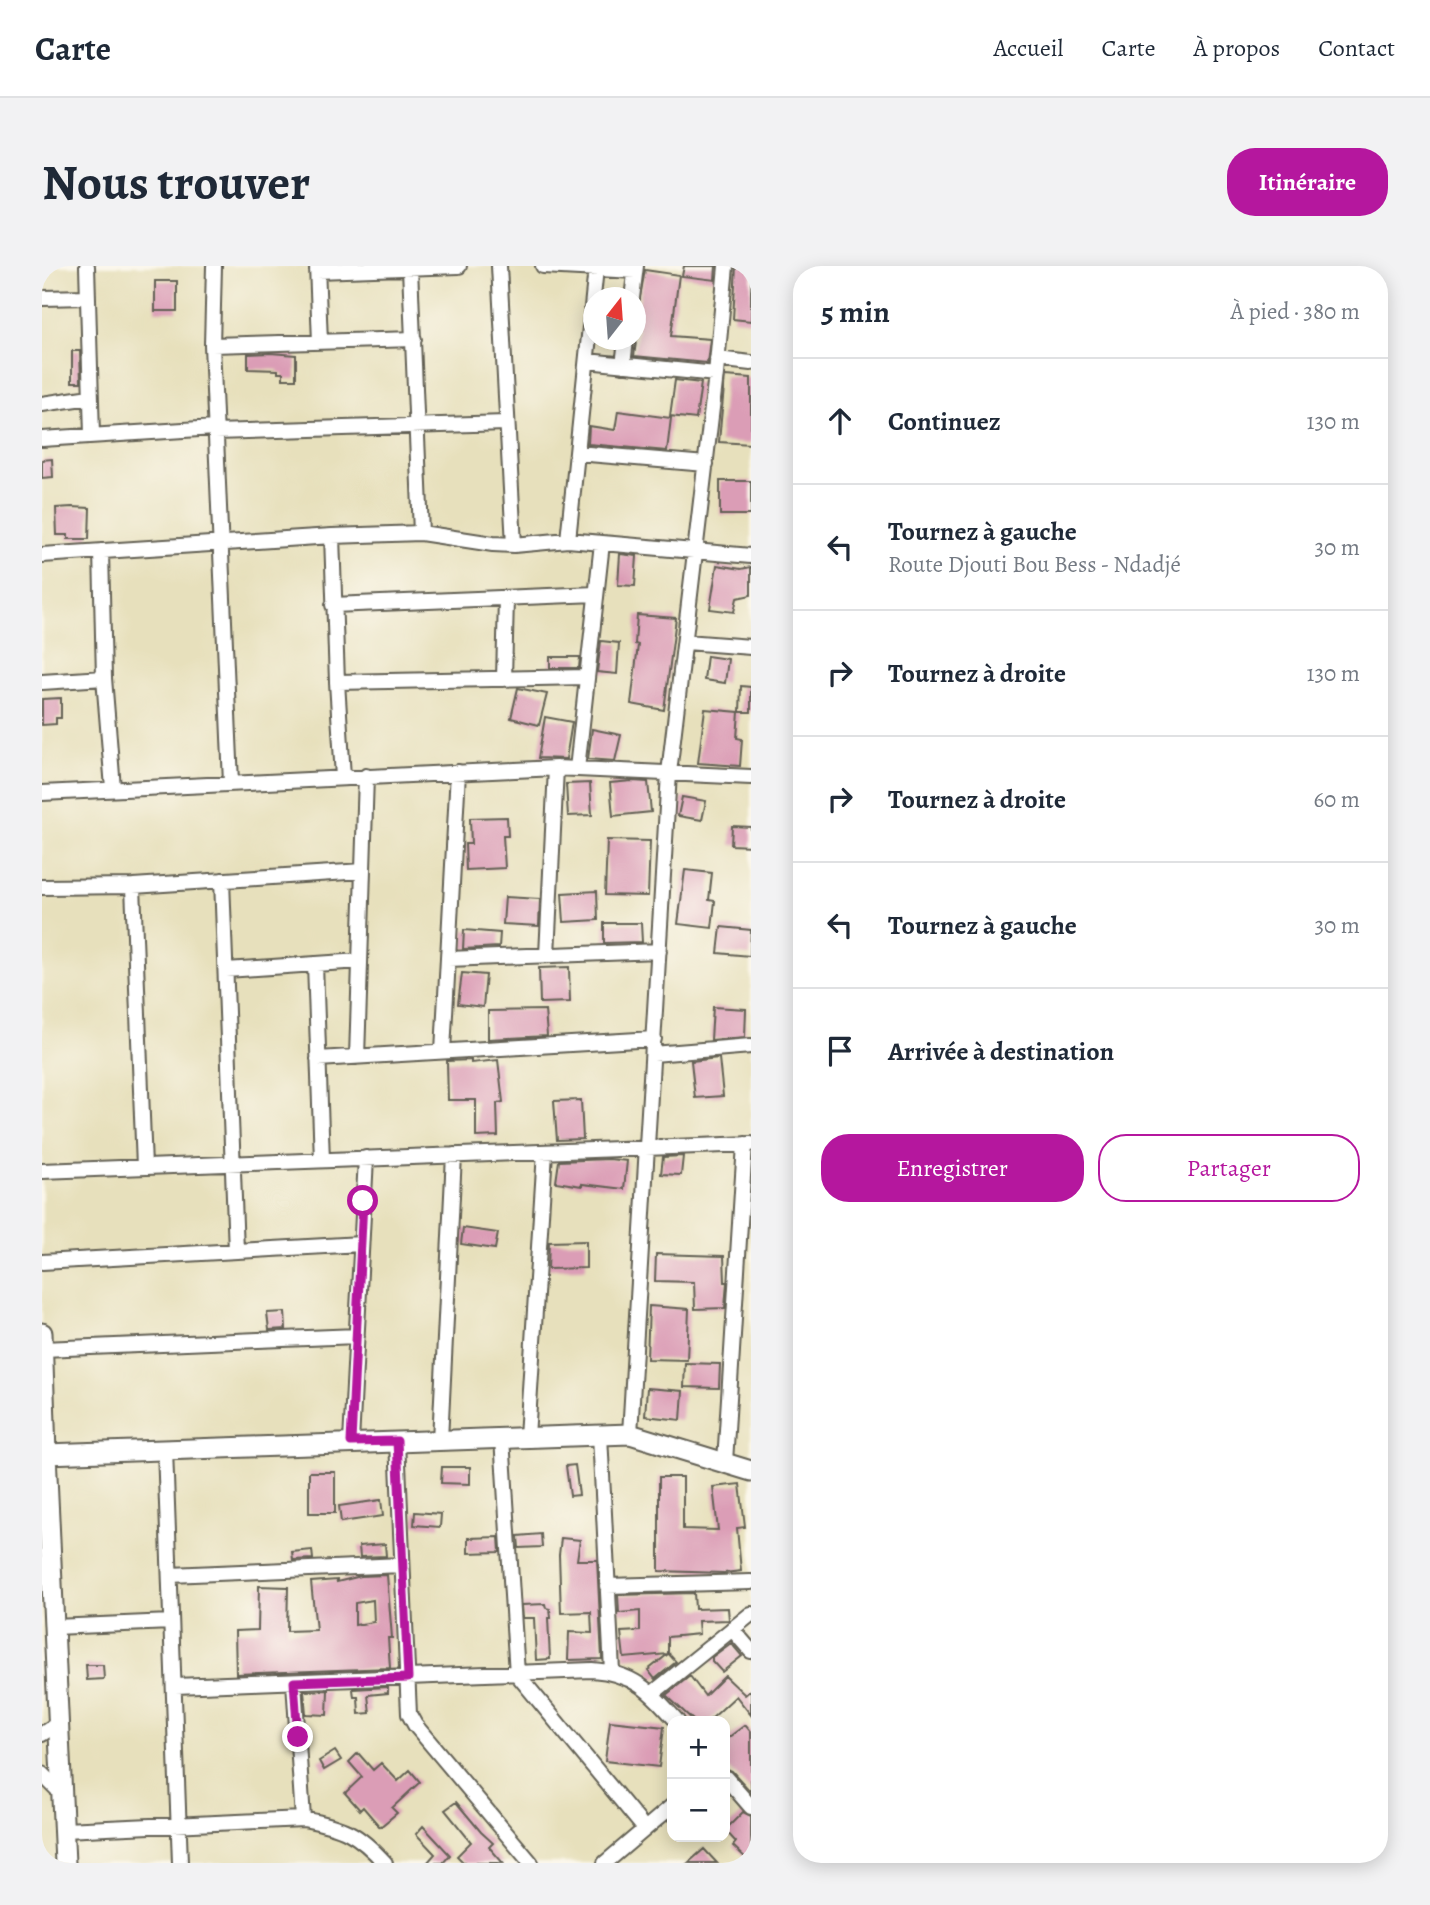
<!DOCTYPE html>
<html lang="fr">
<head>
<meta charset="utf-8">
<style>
  body { margin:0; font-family:Alegreya,serif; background:#f2f2f3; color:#1f2937 }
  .controls { position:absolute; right:21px; bottom:21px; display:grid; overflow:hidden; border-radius:14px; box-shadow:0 4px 18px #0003 }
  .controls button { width:63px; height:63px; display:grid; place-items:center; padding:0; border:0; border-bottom:2px solid #e0e1e3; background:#fff; color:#1f2937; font:35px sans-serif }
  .compass { position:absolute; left:541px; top:21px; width:63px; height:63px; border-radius:50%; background:#fff; box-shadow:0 4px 18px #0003; rotate:17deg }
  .stop { position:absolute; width:21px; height:21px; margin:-16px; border:5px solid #b5179e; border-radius:50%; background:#fff }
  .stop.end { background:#b5179e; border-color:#fff; box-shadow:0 2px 7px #0008 }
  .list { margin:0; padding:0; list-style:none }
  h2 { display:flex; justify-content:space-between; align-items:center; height:91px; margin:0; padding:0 28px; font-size:30px }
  h2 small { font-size:23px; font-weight:400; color:#747a83 }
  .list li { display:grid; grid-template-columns:46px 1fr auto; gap:21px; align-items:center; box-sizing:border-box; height:126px; padding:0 28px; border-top:2px solid #e0e1e3 }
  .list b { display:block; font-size:26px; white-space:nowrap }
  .list p { margin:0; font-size:23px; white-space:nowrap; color:#747a83 }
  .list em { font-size:23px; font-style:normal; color:#747a83 }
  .actions { display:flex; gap:14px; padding:21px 28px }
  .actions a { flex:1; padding:16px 0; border:2px solid #b5179e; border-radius:28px; text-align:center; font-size:24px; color:#b5179e }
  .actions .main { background:#b5179e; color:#fff }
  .icon { flex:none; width:38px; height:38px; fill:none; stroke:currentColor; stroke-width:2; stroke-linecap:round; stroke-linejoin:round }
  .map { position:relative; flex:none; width:709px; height:1597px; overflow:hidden; border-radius:28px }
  header { display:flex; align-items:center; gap:42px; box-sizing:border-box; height:98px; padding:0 35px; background:#fff; border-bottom:2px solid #e0e1e3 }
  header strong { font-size:33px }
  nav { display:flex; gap:38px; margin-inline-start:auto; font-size:24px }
  .intro { display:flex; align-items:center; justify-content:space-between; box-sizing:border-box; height:168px; padding:0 42px }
  h1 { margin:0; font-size:49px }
  .button { padding:18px 32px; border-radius:28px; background:#b5179e; color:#fff; font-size:24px; font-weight:700 }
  main { display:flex; gap:42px; padding:0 42px }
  aside { flex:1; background:#fff; border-radius:28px; box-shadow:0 4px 18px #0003 }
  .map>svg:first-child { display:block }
  .building { fill:#db9db6; fill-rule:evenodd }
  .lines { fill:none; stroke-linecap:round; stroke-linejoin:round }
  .street-casing { stroke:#636154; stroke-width:18 }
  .secondary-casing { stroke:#636154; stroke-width:23 }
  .street { stroke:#fff; stroke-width:14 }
  .secondary { stroke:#fff; stroke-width:19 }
  .route { stroke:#b5179e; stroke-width:9 }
</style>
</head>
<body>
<header>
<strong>Carte</strong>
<nav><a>Accueil</a><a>Carte</a><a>À propos</a><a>Contact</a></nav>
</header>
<div class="intro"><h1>Nous trouver</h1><a class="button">Itinéraire</a></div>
<main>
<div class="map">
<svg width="709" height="1597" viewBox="0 0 709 1597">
  <rect width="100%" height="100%" fill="#fbf7ec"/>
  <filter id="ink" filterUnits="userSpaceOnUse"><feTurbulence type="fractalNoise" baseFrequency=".0143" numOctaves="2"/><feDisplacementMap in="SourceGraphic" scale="14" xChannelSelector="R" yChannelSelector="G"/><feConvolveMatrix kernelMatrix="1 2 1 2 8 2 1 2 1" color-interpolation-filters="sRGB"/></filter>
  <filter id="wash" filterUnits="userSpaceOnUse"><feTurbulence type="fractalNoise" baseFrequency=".00686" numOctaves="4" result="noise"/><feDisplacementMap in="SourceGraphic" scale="28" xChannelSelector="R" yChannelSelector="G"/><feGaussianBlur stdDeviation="1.57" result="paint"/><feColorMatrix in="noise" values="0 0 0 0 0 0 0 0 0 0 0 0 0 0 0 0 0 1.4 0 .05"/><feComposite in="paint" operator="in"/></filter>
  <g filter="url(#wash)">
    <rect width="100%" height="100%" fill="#e7e0bc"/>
    <g id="blocks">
      <!-- building -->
      <path class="building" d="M 642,0 L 674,0 L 673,14 L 640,10 Z
        M 694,0 L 709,0 L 709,55 L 691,53 Z
        M 603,4 L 637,9 L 629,70 L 668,73 L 665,97 L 592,90 L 596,62 L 593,62 L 593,57 Z
        M 113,15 L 135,15 L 135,45 L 113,45 Z
        M 30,85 L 38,85 L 39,116 L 30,116 Z
        M 228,87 L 254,89 L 254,113 L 241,113 L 241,107 L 236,107 L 236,104 L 206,103 L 206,88 Z
        M 683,110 L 709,112 L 709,178 L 677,176 Z
        M 633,114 L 659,117 L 654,153 L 628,150 Z
        M 576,145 L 629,152 L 625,185 L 546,178 L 547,160 L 573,164 Z
        M 10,193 L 11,211 L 0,212 L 0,194 Z
        M 678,215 L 709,215 L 709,249 L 678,249 Z
        M 30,241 L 48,242 L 47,273 L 26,273 L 26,269 L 15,269 L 14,242 Z
        M 578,288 L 595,290 L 593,320 L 576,319 Z
        M 675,299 L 699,303 L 709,301 L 709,329 L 695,332 L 692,346 L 668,343 Z
        M 595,349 L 634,352 L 622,444 L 589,438 L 596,379 L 593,378 Z
        M 559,375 L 577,377 L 575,408 L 555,406 Z
        M 665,390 L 686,393 L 683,417 L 662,414 Z
        M 508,391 L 538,391 L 537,402 L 508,402 Z
        M 699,420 L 709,421 L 709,446 L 698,446 Z
        M 476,422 L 505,428 L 497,459 L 469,452 Z
        M 19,432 L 19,452 L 14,452 L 14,458 L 0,459 L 0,433 Z
        M 663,443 L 697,446 L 695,472 L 700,473 L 698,500 L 656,497 Z
        M 503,451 L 530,456 L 524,493 L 496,492 Z
        M 550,463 L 579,469 L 573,495 L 546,493 Z
        M 590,515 L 606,516 L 609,546 L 571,550 L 568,517 Z
        M 548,517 L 550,549 L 526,550 L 524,518 Z
        M 640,531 L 664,535 L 660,554 L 636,550 Z
        M 465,551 L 466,570 L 461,570 L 463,602 L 424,604 L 423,578 L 429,578 L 428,552 Z
        M 690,560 L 709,561 L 709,580 L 689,579 Z
        M 565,574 L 608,575 L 606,630 L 563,629 Z
        M 643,604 L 670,607 L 667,634 L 673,635 L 670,662 L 636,658 Z
        M 555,625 L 556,654 L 522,656 L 520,627 Z
        M 463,631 L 498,633 L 497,660 L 461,658 Z
        M 562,657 L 599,657 L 600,676 L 562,677 Z
        M 679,661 L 709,664 L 708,690 L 676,687 Z
        M 422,664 L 458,667 L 457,681 L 421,683 Z
        M 527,701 L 528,736 L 498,737 L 497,702 Z
        M 420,707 L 444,709 L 441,741 L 416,738 Z
        M 671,741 L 704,743 L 703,771 L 669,774 Z
        M 503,744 L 505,770 L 446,773 L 446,745 Z
        M 677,792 L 681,830 L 653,832 L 649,795 Z
        M 429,794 L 429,797 L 456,794 L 461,836 L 455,837 L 456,870 L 434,871 L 434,834 L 406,834 L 405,795 Z
        M 539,834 L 541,873 L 515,874 L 512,835 Z
        M 641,890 L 639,909 L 619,908 L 621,891 Z
        M 567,893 L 585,895 L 582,923 L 540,918 L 540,920 L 514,916 L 517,895 Z
        M 421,962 L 456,967 L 453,983 L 419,978 Z
        M 544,975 L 544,1002 L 506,1003 L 507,976 Z
        M 614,988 L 682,990 L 683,1016 L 685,1016 L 683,1042 L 653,1043 L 652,1016 L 613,1015 Z
        M 607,1040 L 647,1043 L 645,1094 L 605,1093 Z
        M 243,1046 L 244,1063 L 227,1064 L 225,1047 Z
        M 643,1097 L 678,1098 L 677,1122 L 642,1121 Z
        M 605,1122 L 641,1125 L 639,1154 L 603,1150 Z
        M 533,1199 L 537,1229 L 528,1230 L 524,1200 Z
        M 400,1201 L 428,1201 L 428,1218 L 399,1217 Z
        M 267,1206 L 293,1206 L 293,1247 L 267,1247 Z
        M 617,1211 L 641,1211 L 641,1263 L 676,1264 L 671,1221 L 698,1218 L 703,1261 L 695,1262 L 699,1305 L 682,1307 L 617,1305 Z
        M 339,1234 L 341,1250 L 299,1256 L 297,1240 Z
        M 373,1246 L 399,1248 L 398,1261 L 372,1259 Z
        M 499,1268 L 500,1281 L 477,1282 L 476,1270 Z
        M 457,1271 L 458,1286 L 426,1287 L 426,1272 Z
        M 519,1272 L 538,1274 L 535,1294 L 555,1294 L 560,1393 L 526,1394 L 527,1366 L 550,1367 L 549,1346 L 519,1347 L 517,1289 Z
        M 343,1278 L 344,1290 L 318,1291 L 317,1280 Z
        M 270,1284 L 271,1293 L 251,1294 L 250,1286 Z
        M 345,1309 L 350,1372 L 346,1372 L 348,1402 L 194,1408 L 193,1365 L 216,1364 L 217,1320 L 246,1321 L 245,1365 L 274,1364 L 269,1316 L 295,1314 L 295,1316 L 319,1310 ZM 331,1334 L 332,1356 L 313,1359 L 313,1337 Z
        M 652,1327 L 653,1343 L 686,1342 L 687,1354 L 656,1355 L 657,1368 L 626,1371 L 626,1387 L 634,1396 L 613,1413 L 606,1404 L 626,1388 L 582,1392 L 579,1366 L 598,1365 L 598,1345 L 577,1347 L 576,1329 Z
        M 503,1338 L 504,1342 L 508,1343 L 509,1352 L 506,1352 L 508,1393 L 494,1394 L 492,1352 L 481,1352 L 480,1339 Z
        M 689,1377 L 700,1390 L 680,1406 L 670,1395 L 670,1391 Z
        M 44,1399 L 61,1399 L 62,1413 L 45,1414 Z
        M 648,1410 L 663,1430 L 683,1410 L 703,1429 L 709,1424 L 709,1449 L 694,1430 L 667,1455 L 652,1455 L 624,1429 Z
        M 346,1421 L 346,1427 L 326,1429 L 328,1447 L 317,1448 L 316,1431 L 312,1431 L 311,1423 Z
        M 286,1424 L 285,1449 L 264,1448 L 262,1425 Z
        M 568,1455 L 622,1461 L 617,1501 L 563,1495 Z
        M 703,1459 L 709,1466 L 709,1526 L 690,1505 L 683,1502 L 683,1474 Z
        M 293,1485 L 299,1494 L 282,1504 L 277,1495 Z
        M 316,1487 L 331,1504 L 339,1497 L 356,1515 L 368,1504 L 378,1516 L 350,1542 L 355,1547 L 338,1561 L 321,1541 L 318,1544 L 303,1527 L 320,1511 L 307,1496 Z
        M 414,1536 L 439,1566 L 451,1577 L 447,1581 L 461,1597 L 422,1597 L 415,1590 L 429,1576 L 403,1544 Z
        M 701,1546 L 709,1550 L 709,1597 L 691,1580 L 694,1576 L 683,1564 Z
        M 381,1560 L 408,1589 L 401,1597 L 385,1597 L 393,1588 L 374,1568 Z
        M 662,1583 L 675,1597 L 646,1597 Z"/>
    </g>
  </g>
  <g filter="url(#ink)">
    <use href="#blocks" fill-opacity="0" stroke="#636154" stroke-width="2"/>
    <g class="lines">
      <defs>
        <path id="street" d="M 45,0 L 50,169
          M 172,0 L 170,79 L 189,517
          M 275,0 L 278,76
          M 457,0 L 472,279
          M 501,0 L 593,5
          M 368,2 L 379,267
          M 275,5 L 417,0
          M 0,32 L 46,31
          M 590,32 L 594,0
          M 170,79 L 372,73
          M 675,93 L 709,97
          M 545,95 L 674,108
          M 581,99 L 584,74
          M 0,138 L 48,131
          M 173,166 L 464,157
          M 0,173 L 173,162
          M 535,187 L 664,198
          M 290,270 L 295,416 L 301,511
          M 526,274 L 554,2
          M 59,285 L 62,412 L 71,522
          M 0,289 L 290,270 L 379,267 L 451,278 L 472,279 L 526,274 L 709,290
          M 291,339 L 554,328
          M 644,376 L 709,381
          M 462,413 L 464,332
          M 0,416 L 62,412
          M 295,416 L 545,411
          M 535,503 L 560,277
          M 0,527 L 514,502 L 709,511
          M 180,614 L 194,985
          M 91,620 L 102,901
          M 0,621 L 91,620 L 321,605
          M 505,689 L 514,502
          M 406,693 L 617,685
          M 273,698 L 280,894
          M 184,704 L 318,695
          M 401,785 L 416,506
          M 611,788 L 709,780
          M 315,791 L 324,510
          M 276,793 L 612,773
          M 0,905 L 709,878
          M 0,996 L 319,978
          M 1,1083 L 315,1070
          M 588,1168 L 627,507 L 674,108 L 684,0
          M 558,1169 L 570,1405
          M 485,1171 L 503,886
          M 460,1172 L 475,1408 L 603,1563
          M 398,1174 L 412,889
          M 355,1175 L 367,1448 L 373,1459 L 489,1597
          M 309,1176 L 324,892
          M 123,1183 L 138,1597
          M 683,1196 L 703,878
          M 128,1309 L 360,1299
          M 565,1320 L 709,1316
          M 12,1361 L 129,1356
          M 690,1363 L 709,1385
          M 252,1416 L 261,1553
          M 133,1420 L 550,1404 C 592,1407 608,1425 635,1455
          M 611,1427 L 709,1348
          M 0,1468 L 15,1458
          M 0,1508 L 19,1527
          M 683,1511 L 709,1541
          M 22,1564 L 261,1553 C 301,1561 315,1566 343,1597
          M 563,1597 L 630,1540"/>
        <path id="secondary" d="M 0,1067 L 4,1188 L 588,1168 L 709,1205
          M 4,1188 L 23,1597"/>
      </defs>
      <!-- street casing -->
      <use href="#street" class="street-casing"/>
      <!-- secondary casing -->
      <use href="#secondary" class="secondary-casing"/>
      <!-- street -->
      <use href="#street" class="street"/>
      <!-- secondary -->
      <use href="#secondary" class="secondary"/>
    </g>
  </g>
  <g class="lines" filter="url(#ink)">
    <!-- route -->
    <path class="route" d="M 256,1471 L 252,1416 L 366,1412 L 355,1175 L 309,1176 L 321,935"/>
  </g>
</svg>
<div class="controls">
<button>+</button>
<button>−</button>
</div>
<svg class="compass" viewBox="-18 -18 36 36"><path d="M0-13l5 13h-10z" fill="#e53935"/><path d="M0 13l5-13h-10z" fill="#747a83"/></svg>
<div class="stop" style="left:321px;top:935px"></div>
<div class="stop end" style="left:256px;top:1471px"></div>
</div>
<aside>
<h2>5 min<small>À pied · 380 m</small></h2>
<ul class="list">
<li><svg class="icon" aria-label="ahead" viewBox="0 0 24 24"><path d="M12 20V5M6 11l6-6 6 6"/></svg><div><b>Continuez</b></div><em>130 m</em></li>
<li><svg class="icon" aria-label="left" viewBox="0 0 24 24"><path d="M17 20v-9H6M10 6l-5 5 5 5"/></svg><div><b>Tournez à gauche</b><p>Route Djouti Bou Bess - Ndadjé</p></div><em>30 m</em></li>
<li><svg class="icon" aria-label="right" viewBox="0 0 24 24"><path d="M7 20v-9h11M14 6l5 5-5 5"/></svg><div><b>Tournez à droite</b></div><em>130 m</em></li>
<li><svg class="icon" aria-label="right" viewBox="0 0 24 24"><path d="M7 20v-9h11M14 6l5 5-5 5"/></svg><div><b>Tournez à droite</b></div><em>60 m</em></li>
<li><svg class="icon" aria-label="left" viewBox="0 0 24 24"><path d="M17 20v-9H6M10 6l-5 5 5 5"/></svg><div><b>Tournez à gauche</b></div><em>30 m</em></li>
<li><svg class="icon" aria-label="arrive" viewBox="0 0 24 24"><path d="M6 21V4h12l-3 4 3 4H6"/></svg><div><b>Arrivée à destination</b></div></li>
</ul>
<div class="actions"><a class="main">Enregistrer</a><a>Partager</a></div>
</aside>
</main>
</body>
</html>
